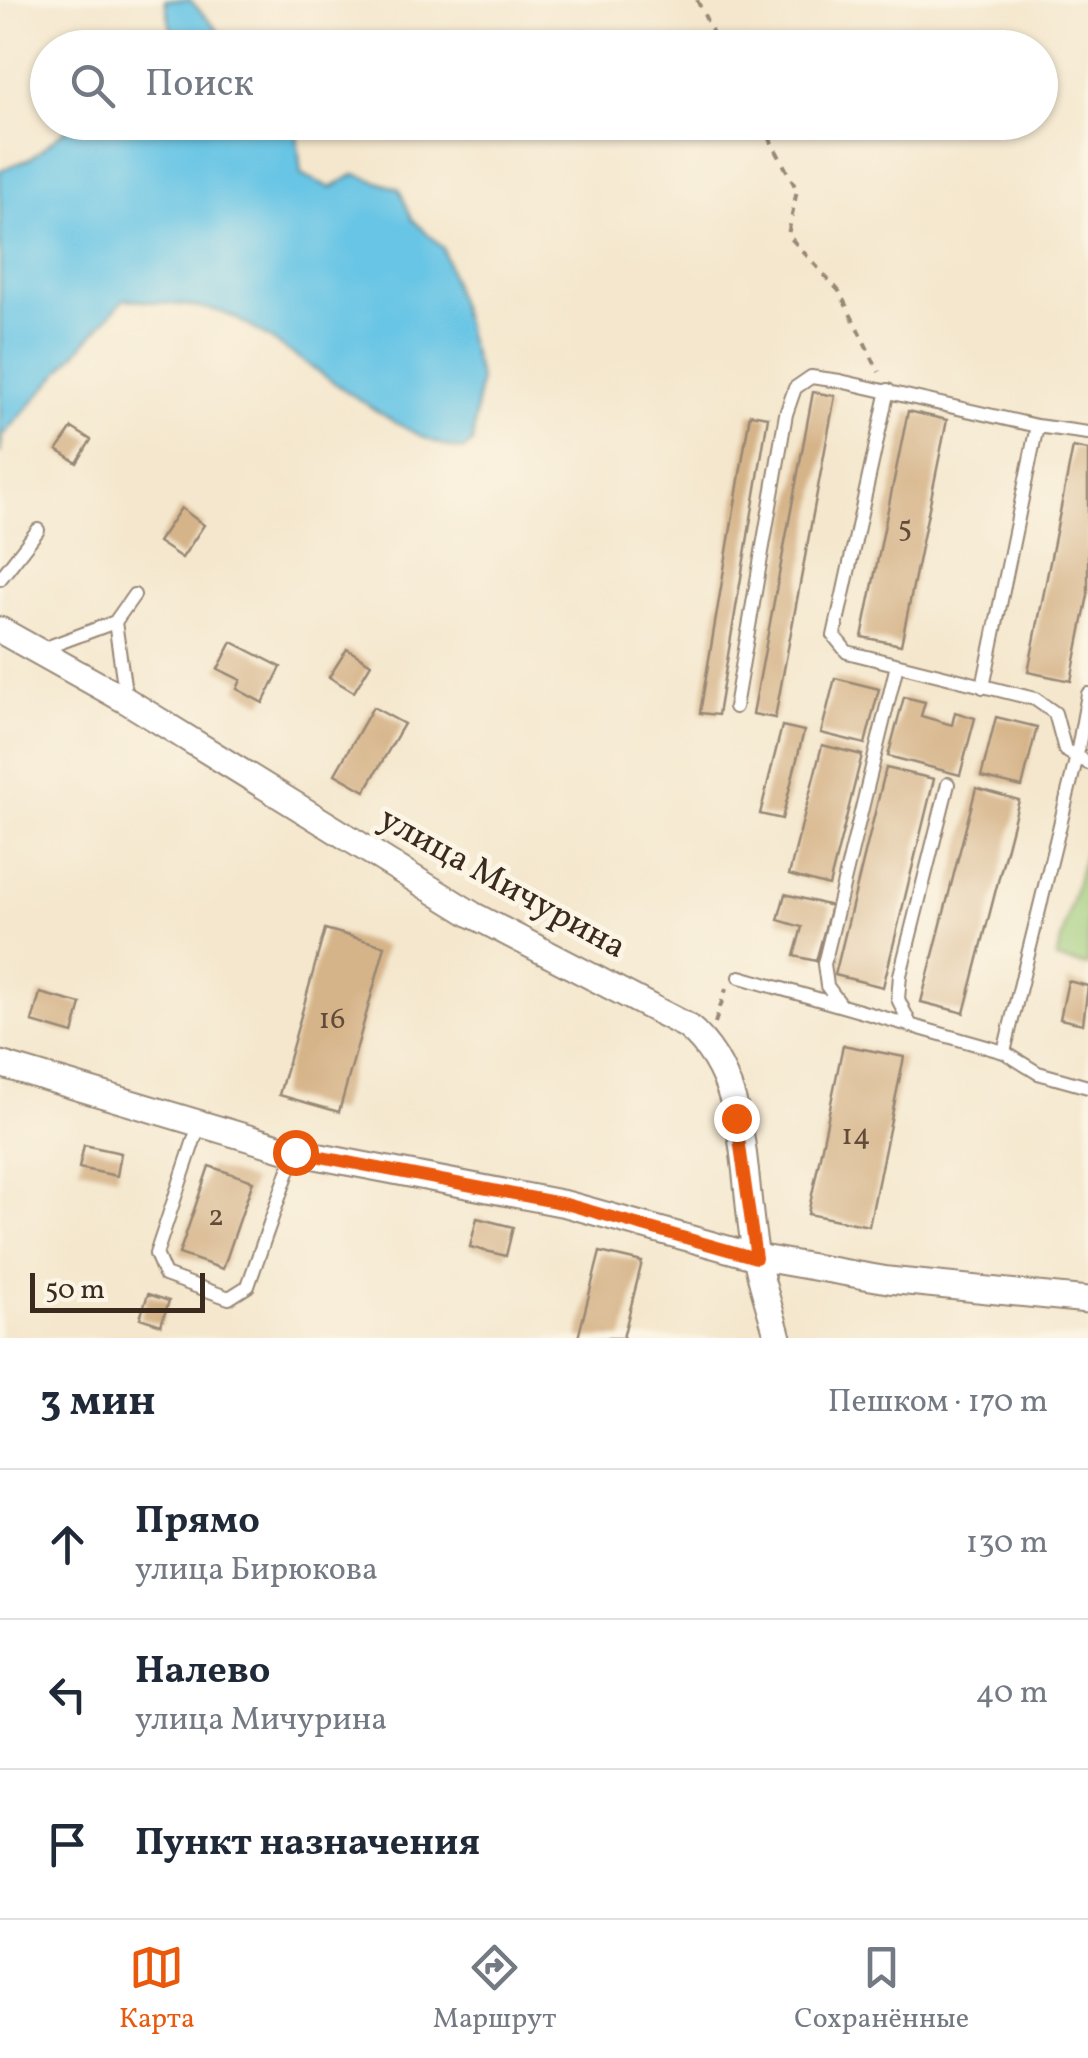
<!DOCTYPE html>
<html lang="ru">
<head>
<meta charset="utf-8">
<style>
  body { margin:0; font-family:Vollkorn,serif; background:#f2f2f3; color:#1f2937 }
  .scale { position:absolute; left:30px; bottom:25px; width:175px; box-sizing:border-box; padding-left:10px; border:5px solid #3b2a1e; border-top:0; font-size:28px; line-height:35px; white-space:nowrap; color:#3b2a1e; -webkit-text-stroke:8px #fcf5e5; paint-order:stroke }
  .stop { position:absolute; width:30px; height:30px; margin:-22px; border:8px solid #ea580c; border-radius:50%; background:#fff }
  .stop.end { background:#ea580c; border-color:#fff; box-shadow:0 2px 10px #0008 }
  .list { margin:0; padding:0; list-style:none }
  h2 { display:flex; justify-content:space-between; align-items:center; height:130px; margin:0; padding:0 40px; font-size:42px }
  h2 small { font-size:32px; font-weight:400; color:#747a83 }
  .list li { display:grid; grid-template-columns:65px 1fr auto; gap:30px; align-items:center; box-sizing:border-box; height:150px; padding:0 40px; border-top:2px solid #e0e1e3 }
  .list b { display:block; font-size:38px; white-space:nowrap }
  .list p { margin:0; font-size:32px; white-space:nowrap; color:#747a83 }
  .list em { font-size:32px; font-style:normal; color:#747a83 }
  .icon { flex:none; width:55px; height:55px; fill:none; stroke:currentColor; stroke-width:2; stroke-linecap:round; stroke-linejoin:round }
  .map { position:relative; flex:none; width:1088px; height:1338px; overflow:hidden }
  .search { position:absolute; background:#fff; box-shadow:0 2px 8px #0004; left:30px; right:30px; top:30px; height:110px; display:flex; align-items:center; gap:25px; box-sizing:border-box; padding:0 35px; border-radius:55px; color:#747a83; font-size:38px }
  .sheet { height:580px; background:#fff }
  nav { display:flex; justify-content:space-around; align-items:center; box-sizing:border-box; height:140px; border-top:2px solid #e0e1e3; background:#fff; font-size:28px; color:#747a83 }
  nav a { display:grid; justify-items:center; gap:5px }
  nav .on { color:#ea580c }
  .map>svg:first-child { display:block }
  .green { fill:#9dcb79; stroke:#6c7a4c; stroke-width:2.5 }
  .water { fill:#67c5e5; stroke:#517882; stroke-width:2.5 }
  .building { fill:#d6b489 }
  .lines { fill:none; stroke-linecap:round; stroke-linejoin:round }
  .service-casing { stroke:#988876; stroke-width:16 }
  .minor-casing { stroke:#988876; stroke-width:29 }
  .path { stroke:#988876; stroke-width:4; stroke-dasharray:8 8; stroke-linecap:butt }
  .service { stroke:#fff; stroke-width:12 }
  .minor { stroke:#fff; stroke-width:25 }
  .route { stroke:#ea580c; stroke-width:12 }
  .labels { text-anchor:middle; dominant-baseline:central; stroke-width:10; stroke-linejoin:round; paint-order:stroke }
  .number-label { font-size:30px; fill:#624c39 }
  .street-label { font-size:35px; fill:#3b2a1e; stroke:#fcf5e5 }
</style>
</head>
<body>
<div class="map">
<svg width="1088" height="1338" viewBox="0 0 1088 1338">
  <rect width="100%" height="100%" fill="#fcf5e5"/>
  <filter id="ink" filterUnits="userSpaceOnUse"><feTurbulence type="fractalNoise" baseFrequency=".01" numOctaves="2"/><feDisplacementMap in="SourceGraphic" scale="20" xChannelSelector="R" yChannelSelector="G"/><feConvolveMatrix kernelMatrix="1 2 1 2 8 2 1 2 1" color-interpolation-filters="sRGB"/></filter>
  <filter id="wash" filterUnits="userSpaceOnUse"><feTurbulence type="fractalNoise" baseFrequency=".0048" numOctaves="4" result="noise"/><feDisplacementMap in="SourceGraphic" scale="40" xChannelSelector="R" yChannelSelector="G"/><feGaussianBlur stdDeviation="2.25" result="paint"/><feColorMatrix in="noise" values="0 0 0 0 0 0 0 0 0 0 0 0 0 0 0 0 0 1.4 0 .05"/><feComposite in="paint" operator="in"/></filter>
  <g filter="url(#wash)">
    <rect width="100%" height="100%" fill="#f4e7cd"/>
    <!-- green -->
    <path class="green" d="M 1088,842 L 1088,966 L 1056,959 Z"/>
    <!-- water -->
    <path class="water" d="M 165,0 L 190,0 L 233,47 L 175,47 Z
      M 74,123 L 290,123 L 297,134 L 301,174 L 331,188 L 355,174 L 399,189 L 412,219 L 443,248 L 480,380 L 472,443 L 464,450 C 401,443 293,346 231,316 C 206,304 153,303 124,299 L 2,437 L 0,454 L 0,170 L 30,159 Z"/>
    <g id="blocks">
      <!-- building -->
      <path class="building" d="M 813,392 L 835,396 L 775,718 L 753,714 Z
        M 908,411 L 947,420 L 901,645 L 862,637 Z
        M 750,414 L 768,417 L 718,715 L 700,713 Z
        M 72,428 L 91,440 L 77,463 L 57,450 Z
        M 1073,447 L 1088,450 L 1088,595 L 1071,681 L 1028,672 Z
        M 181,508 L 204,525 L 182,558 L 158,542 Z
        M 232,642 L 281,667 L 263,703 L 237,689 L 241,680 L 218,669 Z
        M 347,649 L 371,664 L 354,692 L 329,677 Z
        M 835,678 L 879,689 L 865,744 L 821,733 Z
        M 904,697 L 925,702 L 921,716 L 952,725 L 955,712 L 975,718 L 960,775 L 888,756 Z
        M 373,707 L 404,724 L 365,791 L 335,774 Z
        M 996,717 L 1037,727 L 1022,787 L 981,777 Z
        M 782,726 L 804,731 L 782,819 L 760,814 Z
        M 822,745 L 862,755 L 829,886 L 789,875 Z
        M 886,768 L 934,779 L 883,987 L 835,975 Z
        M 976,788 L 1019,800 L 964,1013 L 921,1002 Z
        M 785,894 L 831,906 L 816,961 L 794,956 L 802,927 L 778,920 Z
        M 325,929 L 385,946 L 339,1112 L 279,1095 Z
        M 1068,981 L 1088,986 L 1083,1024 L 1060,1019 Z
        M 40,993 L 81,1004 L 73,1034 L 32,1022 Z
        M 843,1045 L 904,1057 L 869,1226 L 808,1214 Z
        M 84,1145 L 121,1153 L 117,1176 L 79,1168 Z
        M 209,1166 L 253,1181 L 223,1269 L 179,1254 Z
        M 477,1218 L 513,1227 L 506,1256 L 470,1247 Z
        M 600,1252 L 642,1262 L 623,1338 L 578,1338 Z
        M 148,1294 L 169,1301 L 161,1325 L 140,1318 Z"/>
    </g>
  </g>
  <g filter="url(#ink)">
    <use href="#blocks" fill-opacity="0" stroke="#988876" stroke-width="2.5"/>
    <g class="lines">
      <defs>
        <path id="service" d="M 888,390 L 834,636 L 847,652 L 1035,699 L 1055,713 L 1065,750 L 1088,763
          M 0,579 L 38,530
          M 115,622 L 126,699
          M 40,650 L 115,622 L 134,595
          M 983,687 L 1037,426
          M 735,707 L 786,414 L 795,388 L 811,377 L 840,381 L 1037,426 L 1088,433
          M 740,977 L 1004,1052 L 1038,1073 L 1088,1087
          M 841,1005 L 827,986 L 824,964 L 897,665
          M 911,1026 L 898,999 L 900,975 L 948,784
          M 1004,1052 L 1076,760 L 1088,694
          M 199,1125 L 156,1254 L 165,1275 L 229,1298 L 248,1286 L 295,1152"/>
        <path id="minor" d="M 0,630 L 127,701 L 473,915 L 687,1026 C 752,1079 741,1180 756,1256 C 761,1284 771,1311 778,1338
          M 0,1064 L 295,1152 L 566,1204 L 756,1257 L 888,1280 L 1088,1300"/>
      </defs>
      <!-- service casing -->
      <use href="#service" class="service-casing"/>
      <!-- minor casing -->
      <use href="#minor" class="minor-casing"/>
      <!-- path -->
      <path class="path" d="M 697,0 L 720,48
        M 761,122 L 797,190 L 788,235 L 839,291 L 879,372
        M 715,1023 L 726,989"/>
      <!-- service -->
      <use href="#service" class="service"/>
      <!-- minor -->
      <use href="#minor" class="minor"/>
    </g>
  </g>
  <g class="lines" filter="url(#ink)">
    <!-- route -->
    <path class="route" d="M 295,1152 L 566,1204 L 756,1258 L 736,1118"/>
  </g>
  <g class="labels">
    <!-- number labels -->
    <g class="number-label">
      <text x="905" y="528">5</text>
      <text x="332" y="1020">16</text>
      <text x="856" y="1136">14</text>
      <text x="216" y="1217">2</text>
    </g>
    <!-- street labels -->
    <g class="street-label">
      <text transform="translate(502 884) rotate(29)">улица Мичурина</text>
    </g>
  </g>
</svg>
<div class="scale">50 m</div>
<div class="stop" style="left:295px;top:1152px"></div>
<div class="stop end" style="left:736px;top:1118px"></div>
<div class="search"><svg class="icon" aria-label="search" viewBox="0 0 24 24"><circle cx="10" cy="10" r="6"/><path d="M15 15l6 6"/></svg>Поиск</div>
</div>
<section class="sheet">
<h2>3 мин<small>Пешком · 170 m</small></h2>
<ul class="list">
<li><svg class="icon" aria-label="ahead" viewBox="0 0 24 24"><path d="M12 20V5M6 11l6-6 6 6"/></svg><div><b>Прямо</b><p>улица Бирюкова</p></div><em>130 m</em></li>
<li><svg class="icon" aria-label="left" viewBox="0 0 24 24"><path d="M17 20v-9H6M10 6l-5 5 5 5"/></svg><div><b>Налево</b><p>улица Мичурина</p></div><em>40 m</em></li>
<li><svg class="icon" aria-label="arrive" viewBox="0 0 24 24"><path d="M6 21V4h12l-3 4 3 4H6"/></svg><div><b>Пункт назначения</b></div></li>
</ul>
</section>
<nav>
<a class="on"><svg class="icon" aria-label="map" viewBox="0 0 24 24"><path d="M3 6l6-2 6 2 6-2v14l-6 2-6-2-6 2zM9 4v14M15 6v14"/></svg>Карта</a>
<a><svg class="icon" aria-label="directions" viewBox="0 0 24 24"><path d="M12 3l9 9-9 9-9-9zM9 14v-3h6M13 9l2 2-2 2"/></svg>Маршрут</a>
<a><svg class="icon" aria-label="saved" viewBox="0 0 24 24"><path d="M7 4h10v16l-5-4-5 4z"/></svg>Сохранённые</a>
</nav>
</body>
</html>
